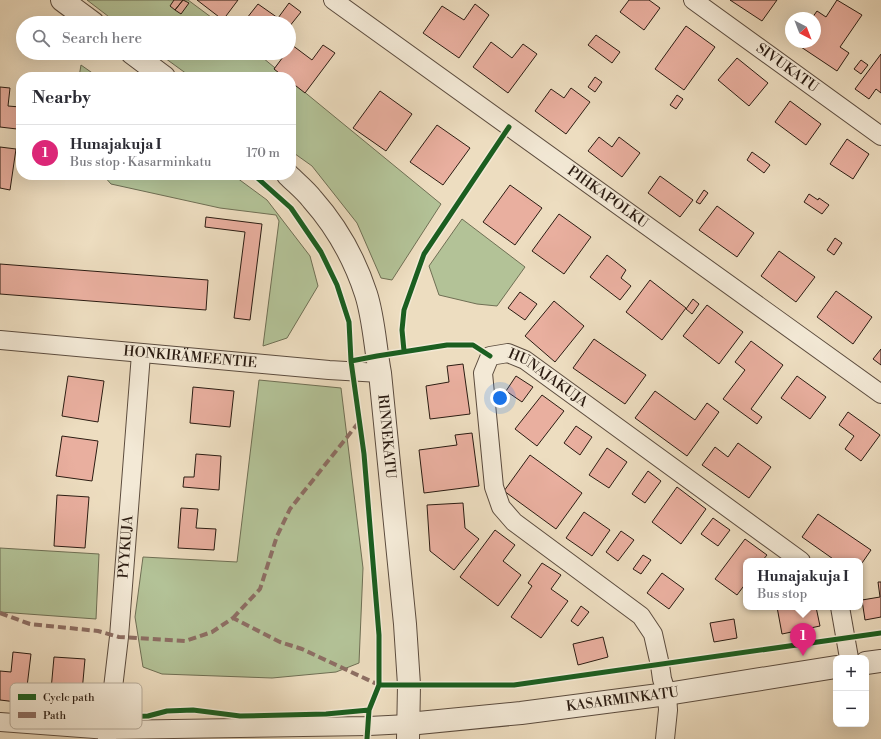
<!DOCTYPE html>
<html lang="en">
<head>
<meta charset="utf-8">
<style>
  body { margin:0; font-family:"Libre Bodoni",serif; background:#f7f7f7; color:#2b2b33 }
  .controls { position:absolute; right:12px; bottom:12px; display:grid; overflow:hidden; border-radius:8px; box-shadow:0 4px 16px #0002 }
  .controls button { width:36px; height:36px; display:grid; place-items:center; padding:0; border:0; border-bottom:1px solid #e1e1e2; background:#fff; color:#2b2b33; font:20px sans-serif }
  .compass { position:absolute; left:785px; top:12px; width:36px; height:36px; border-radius:50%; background:#fff; box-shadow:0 4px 16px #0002; rotate:138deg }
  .you { position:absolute; left:500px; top:398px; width:14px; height:14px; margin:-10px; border:3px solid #fff; border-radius:50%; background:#1a73e8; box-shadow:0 0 0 6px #1a73e833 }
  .badge { display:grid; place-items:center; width:26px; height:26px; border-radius:50%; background:#db2777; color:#fff; font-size:13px; font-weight:700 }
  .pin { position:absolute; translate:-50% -33px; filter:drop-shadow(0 1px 2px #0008) }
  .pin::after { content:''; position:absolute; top:21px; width:14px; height:12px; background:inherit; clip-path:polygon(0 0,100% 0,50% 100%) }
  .popup { position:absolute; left:743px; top:558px; width:120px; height:52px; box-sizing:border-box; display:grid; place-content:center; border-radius:8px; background:#fff; filter:drop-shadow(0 1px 3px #0005); font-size:13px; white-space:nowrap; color:#7c7c81 }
  .popup b { font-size:15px; color:#2b2b33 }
  .popup::after { content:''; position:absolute; left:50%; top:100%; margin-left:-8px; border:8px solid transparent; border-top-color:#fff }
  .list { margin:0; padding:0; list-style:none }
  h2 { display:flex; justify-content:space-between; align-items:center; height:52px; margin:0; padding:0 16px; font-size:17px }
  h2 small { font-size:13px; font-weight:400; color:#7c7c81 }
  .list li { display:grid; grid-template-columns:26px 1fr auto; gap:12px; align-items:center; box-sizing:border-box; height:56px; padding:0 16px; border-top:1px solid #e1e1e2 }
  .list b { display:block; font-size:15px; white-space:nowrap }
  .list p { margin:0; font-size:13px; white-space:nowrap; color:#7c7c81 }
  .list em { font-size:13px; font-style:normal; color:#7c7c81 }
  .icon { flex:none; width:22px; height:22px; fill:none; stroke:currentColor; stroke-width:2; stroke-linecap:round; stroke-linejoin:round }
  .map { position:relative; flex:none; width:881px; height:739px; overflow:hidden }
  .search { position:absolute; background:#fff; box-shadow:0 4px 16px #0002; left:16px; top:16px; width:280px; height:44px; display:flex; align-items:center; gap:10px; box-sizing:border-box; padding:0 14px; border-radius:22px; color:#7c7c81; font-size:15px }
  .panel { position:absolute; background:#fff; box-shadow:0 4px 16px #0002; left:16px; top:72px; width:280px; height:108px; border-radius:16px }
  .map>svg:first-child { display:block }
  .green { fill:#b3c297; stroke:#6f6f54 }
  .building { fill:#e9af9f; stroke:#2b1c12 }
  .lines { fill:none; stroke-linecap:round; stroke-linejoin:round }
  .minor-casing { stroke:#5c4c3e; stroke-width:20 }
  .tertiary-casing { stroke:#5c4c3e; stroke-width:24 }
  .minor { stroke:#f3e9d6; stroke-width:18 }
  .tertiary { stroke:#f3e9d6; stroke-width:22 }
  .quiet { stroke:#8d6e63; stroke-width:4; stroke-dasharray:8 4; stroke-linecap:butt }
  .cycleway-casing { stroke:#f3e9d6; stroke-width:8 }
  .cycleway { stroke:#1b5e20; stroke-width:5 }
  .labels { text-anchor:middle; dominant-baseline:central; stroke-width:3.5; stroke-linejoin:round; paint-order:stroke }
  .street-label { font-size:14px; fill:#2b1c12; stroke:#f3e9d6 }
  .key { fill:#f3e9d6; stroke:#b7ac9b; stroke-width:1 }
  .key-label { font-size:11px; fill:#2b1c12 }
</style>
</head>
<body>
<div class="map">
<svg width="881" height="739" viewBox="0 0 881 739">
  <rect width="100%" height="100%" fill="#edddc0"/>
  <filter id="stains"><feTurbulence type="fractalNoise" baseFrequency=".005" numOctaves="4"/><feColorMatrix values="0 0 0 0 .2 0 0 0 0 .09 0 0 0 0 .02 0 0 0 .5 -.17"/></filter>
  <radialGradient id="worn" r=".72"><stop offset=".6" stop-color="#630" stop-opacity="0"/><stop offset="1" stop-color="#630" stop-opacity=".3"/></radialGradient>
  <!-- green -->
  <path class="green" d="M 87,0 L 188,0 L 219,23 L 117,23 Z
    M 158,53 L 257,53 L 286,77 L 191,77 Z
    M 81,65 L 98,77 L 79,77 Z
    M 291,81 L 441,204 L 392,280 L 381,278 L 357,223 L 312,166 L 291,151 Z
    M 103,175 L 233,175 L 267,200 L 310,256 L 318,286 L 287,338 L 263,346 L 279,221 L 276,215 L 220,208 L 111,184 Z
    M 462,219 L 525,267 L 497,306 L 477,304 L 439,295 L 429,266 Z
    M 259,380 L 341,388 L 363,568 L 359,663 L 336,672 L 272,678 L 162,674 L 143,667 L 135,617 L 143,557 L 237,562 Z
    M 0,548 L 99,554 L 96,619 L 0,612 Z"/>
  <!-- building -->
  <path class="building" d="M 174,0 L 183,0 L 175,10 L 170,6 Z
    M 183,0 L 189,3 L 181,14 L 175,10 Z
    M 197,0 L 238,0 L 223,20 Z
    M 629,0 L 649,0 L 660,8 L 644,30 L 620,12 Z
    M 730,0 L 777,0 L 762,21 Z
    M 837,0 L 862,15 L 840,47 L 849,53 L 837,71 L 795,43 L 815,42 L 815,18 L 812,18 L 817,11 L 826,17 Z
    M 289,3 L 301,12 L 289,27 L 289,23 L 243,23 L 258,4 L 278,18 Z
    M 475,4 L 489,15 L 459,58 L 423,33 L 442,6 L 464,20 Z
    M 686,26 L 715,47 L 684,90 L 655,69 Z
    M 596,35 L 620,52 L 612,63 L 588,45 Z
    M 491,42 L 512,58 L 523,44 L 537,54 L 508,93 L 473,67 Z
    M 292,45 L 312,60 L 323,45 L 335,53 L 305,93 L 291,82 L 291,77 L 284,77 L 274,69 L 286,53 L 289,53 L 289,49 Z
    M 881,54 L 881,93 L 876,89 L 869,99 L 855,89 Z
    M 737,58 L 768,83 L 749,106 L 718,80 Z
    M 861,60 L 868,65 L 861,74 L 854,69 Z
    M 595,77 L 602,82 L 595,92 L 588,87 Z
    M 0,87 L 10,88 L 8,106 L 20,107 L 17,129 L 0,127 Z
    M 571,88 L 590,102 L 566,134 L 535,111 L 551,89 L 564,98 Z
    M 380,91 L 412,114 L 386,151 L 353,128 Z
    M 677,95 L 683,99 L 676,109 L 670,105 Z
    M 790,101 L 821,124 L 806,145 L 775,122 Z
    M 437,125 L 470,148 L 443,185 L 410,162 Z
    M 599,137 L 612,147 L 619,137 L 640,153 L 622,177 L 588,151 Z
    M 847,139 L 869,154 L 853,179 L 830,164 Z
    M 0,147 L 16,149 L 10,190 L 0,188 Z
    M 752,152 L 770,165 L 764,173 L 747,160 Z
    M 660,176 L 693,200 L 680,217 L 648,193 Z
    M 510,185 L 542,208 L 515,245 L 483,222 Z
    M 704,190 L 708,193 L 700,204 L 696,202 Z
    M 809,194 L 818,200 L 819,198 L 829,205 L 822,214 L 804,202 Z
    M 717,206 L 754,233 L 737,257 L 699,230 Z
    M 559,214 L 591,237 L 564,274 L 532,251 Z
    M 206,217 L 262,224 L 250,320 L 234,318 L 245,232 L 205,227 Z
    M 835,238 L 842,243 L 834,255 L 827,250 Z
    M 779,251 L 815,277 L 796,302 L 761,276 Z
    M 607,255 L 626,270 L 621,278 L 631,286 L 620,300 L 590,277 Z
    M 0,264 L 208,280 L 206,310 L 0,294 Z
    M 650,280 L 686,308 L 662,340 L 626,312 Z
    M 836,291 L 872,317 L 853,344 L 817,317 Z
    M 520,292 L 537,304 L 525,320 L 508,308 Z
    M 693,299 L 699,304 L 692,314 L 686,309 Z
    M 554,301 L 584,326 L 555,362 L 525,336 Z
    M 707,305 L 743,332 L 719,364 L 683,336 Z
    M 594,339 L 646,375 L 625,404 L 573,368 Z
    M 751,341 L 783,365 L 751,409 L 762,417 L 757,424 L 723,399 L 745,370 L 735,362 Z
    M 881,349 L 881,365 L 873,359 Z
    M 463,364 L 470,414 L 430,419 L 426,386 L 449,382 L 447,366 Z
    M 68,376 L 104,381 L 98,422 L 62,416 Z
    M 516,376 L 533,387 L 522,402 L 506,391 Z
    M 797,376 L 826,397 L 810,419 L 781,398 Z
    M 193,387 L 234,391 L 230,427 L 190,423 Z
    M 655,391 L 695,420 L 707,403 L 719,412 L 687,456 L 635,418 Z
    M 542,395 L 564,411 L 537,446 L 515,429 Z
    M 848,412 L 880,435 L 861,461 L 845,449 L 854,436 L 839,425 Z
    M 576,426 L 592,437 L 580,455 L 564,443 Z
    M 472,433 L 479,486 L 424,493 L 419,450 L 457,445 L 455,435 Z
    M 62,436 L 98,441 L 92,481 L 56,476 Z
    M 738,443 L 771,467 L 749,498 L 702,465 L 715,447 L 728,457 Z
    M 607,448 L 627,462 L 609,488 L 589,475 Z
    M 196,454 L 221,456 L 219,490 L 183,487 L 184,477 L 194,477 Z
    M 530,455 L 582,493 L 556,529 L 504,491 Z
    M 648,471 L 661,481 L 645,503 L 632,494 Z
    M 677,487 L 706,509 L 681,544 L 652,522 Z
    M 57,495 L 89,497 L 85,548 L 54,546 Z
    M 463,503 L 465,528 L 479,539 L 454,570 L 430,551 L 427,505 Z
    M 181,508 L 198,509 L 196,528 L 216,529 L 214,550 L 178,548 Z
    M 584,512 L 610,530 L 592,556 L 566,538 Z
    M 818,514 L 871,550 L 860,566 L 860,561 L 836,561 L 802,537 Z
    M 713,518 L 730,530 L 718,546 L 701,534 Z
    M 495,530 L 515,545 L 503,561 L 521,575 L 498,606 L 460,577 Z
    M 621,531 L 634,540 L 618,561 L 606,552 Z
    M 745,539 L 767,555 L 762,561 L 746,561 L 746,583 L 737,595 L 715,579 Z
    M 643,555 L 651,560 L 641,574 L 633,569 Z
    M 542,563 L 561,575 L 551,589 L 568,601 L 541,638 L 511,617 L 532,586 L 528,583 Z
    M 662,573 L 684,589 L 669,609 L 647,593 Z
    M 878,582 L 881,582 L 881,617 L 865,620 L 862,600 L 880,597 Z
    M 581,606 L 589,612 L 578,626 L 571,621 Z
    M 777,607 L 816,607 L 820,626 L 782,634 Z
    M 734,619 L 737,638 L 714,642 L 710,623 Z
    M 603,637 L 608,657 L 578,665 L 573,644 Z
    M 13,652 L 31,654 L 25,703 L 0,700 L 0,671 L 11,672 Z
    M 54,657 L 85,659 L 81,703 L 50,701 Z"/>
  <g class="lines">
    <defs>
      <g id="minor">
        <path id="s1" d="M 333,0 L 881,394"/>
        <path id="s2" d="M 693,0 L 881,136"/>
        <path id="s3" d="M 0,340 L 329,370 L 380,373"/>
        <path d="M 840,607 L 849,658"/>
        <path d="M 0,722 L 108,730 L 369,726 L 408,724"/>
        <path id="s4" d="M 107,739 L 119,637 L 141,354"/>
        <path id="s5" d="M 665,739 L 668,710 L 667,694 L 662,679 L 660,665 L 653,634 L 641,616 L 514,522 L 501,507 L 494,487 L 483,373 L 490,356 L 508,353 L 525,360 L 801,561"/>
      </g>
      <g id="tertiary">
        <path d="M 62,0 L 93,23"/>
        <path d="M 132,53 L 164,77"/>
        <path id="s6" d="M 288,175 C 296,183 305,190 312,199 C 336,226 355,260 366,294 C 374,319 375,347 380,373 L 405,624 L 409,685 L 408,739"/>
        <path d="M 866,663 L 881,661"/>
        <path id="s7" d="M 408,724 L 521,713 L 667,694 L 836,667"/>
      </g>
    </defs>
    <!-- minor casing -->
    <use href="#minor" class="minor-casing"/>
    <!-- tertiary casing -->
    <use href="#tertiary" class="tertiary-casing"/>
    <!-- minor -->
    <use href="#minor" class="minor"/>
    <!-- tertiary -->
    <use href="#tertiary" class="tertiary"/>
    <!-- quiet -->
    <path class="quiet" d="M 0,613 L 30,624 L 98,631 L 119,637 L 185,641 L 212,632 L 233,618 L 280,642 L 302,649 L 379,685
      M 233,618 L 260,589 L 277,536 L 290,509 L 359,422"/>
    <defs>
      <path id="cycleway" d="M 254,175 L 291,208 L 321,252 L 337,285 L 349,322 L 351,361 L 364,454 L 379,635 L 379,685 L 369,710 L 367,739
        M 404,351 L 402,330 L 404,310 L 424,254 L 509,127
        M 351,361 L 377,356 L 447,345 L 473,345 L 490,356
        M 379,685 L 514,685 L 881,633
        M 109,717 L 148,716 L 167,711 L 193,710 L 240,716 L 326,714 L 369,710"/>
    </defs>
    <!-- cycleway casing -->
    <use href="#cycleway" class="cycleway-casing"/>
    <!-- cycleway -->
    <use href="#cycleway" class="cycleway"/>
  </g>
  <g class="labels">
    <!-- street labels -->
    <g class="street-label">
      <text stroke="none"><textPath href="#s2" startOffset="116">SIVUKATU</textPath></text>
      <text stroke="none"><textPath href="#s1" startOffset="338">PIHKAPOLKU</textPath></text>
      <text stroke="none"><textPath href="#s3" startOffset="191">HONKIRÄMEENTIE</textPath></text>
      <text stroke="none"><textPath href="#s5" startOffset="526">HUNAJAKUJA</textPath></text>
      <text stroke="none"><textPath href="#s6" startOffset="288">RINNEKATU</textPath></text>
      <text stroke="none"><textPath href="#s4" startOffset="193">PYYKUJA</textPath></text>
      <text stroke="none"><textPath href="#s7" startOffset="216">KASARMINKATU</textPath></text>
    </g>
  </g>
  <!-- legend -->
  <rect x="10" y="683" width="132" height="46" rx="6" class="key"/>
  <rect x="18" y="694" width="18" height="6" fill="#1b5e20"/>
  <rect x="18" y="712" width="18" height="6" fill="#8d6e63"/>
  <g class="key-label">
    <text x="43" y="701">Cycle path</text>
    <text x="43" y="719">Path</text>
  </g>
  <rect width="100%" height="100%" filter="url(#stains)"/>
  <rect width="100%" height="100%" fill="url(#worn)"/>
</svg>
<div class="controls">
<button>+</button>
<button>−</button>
</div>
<svg class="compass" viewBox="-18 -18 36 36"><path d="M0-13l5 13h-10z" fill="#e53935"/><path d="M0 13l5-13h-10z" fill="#7c7c81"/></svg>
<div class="you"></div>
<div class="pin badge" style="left:803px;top:656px">1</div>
<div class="popup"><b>Hunajakuja I</b>Bus stop</div>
<div class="search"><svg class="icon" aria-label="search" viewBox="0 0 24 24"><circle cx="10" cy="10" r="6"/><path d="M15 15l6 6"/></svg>Search here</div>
<section class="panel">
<h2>Nearby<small></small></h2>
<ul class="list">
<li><span class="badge">1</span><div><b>Hunajakuja I</b><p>Bus stop · Kasarminkatu</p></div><em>170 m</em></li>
</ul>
</section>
</div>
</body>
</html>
